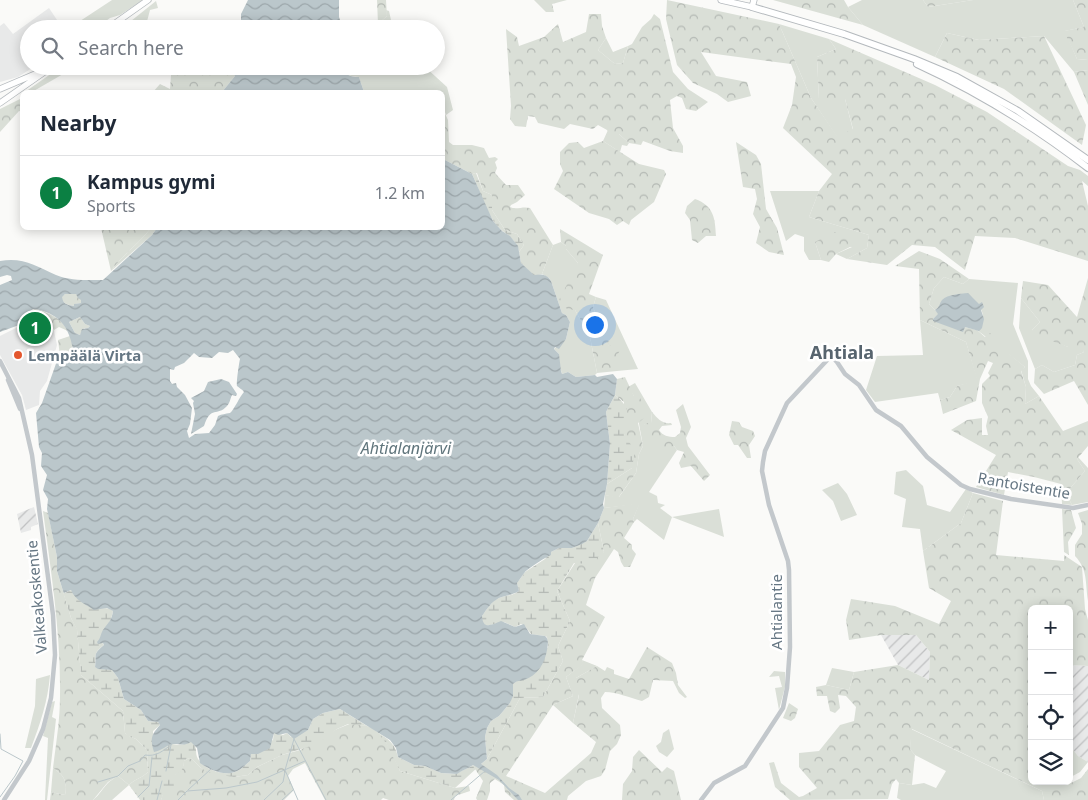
<!DOCTYPE html>
<html lang="en">
<head>
<meta charset="utf-8">
<style>
  body { margin:0; font-family:"Noto Sans",sans-serif; background:#f6f6f7; color:#1f2937 }
  .controls { position:absolute; right:15px; bottom:15px; display:grid; overflow:hidden; border-radius:8px; box-shadow:0 2px 12px #0003 }
  .controls button { width:45px; height:45px; display:grid; place-items:center; padding:0; border:0; border-bottom:1px solid #e0e1e3; background:#fff; color:#1f2937; font:25px sans-serif }
  .you { position:absolute; left:594px; top:324px; width:18px; height:18px; margin:-12px; border:4px solid #fff; border-radius:50%; background:#1a73e8; box-shadow:0 0 0 8px #1a73e833 }
  .badge { display:grid; place-items:center; width:32px; height:32px; border-radius:50%; background:#0b8043; color:#fff; font-size:16px; font-weight:700 }
  .pin { position:absolute; translate:-50% -50%; border:2px solid #fff; box-shadow:0 1px 5px #0006 }
  .list { margin:0; padding:0; list-style:none }
  h2 { display:flex; justify-content:space-between; align-items:center; height:65px; margin:0; padding:0 20px; font-size:21px }
  h2 small { font-size:16px; font-weight:400; color:#747a83 }
  .list li { display:grid; grid-template-columns:32px 1fr auto; gap:15px; align-items:center; box-sizing:border-box; height:75px; padding:0 20px; border-top:1px solid #e0e1e3 }
  .list b { display:block; font-size:19px; white-space:nowrap }
  .list p { margin:0; font-size:16px; white-space:nowrap; color:#747a83 }
  .list em { font-size:16px; font-style:normal; color:#747a83 }
  .icon { flex:none; width:28px; height:28px; fill:none; stroke:currentColor; stroke-width:2; stroke-linecap:round; stroke-linejoin:round }
  .map { position:relative; flex:none; width:1088px; height:800px; overflow:hidden }
  .search { position:absolute; background:#fff; box-shadow:0 2px 12px #0003; left:20px; top:20px; width:425px; height:55px; display:flex; align-items:center; gap:12px; box-sizing:border-box; padding:0 18px; border-radius:28px; color:#747a83; font-size:19px }
  .panel { position:absolute; background:#fff; box-shadow:0 2px 12px #0003; left:20px; top:90px; width:425px; height:140px; border-radius:8px }
  .map>svg:first-child { display:block }
  .built { fill:#e8e9e9 }
  .industrial { fill:url(#industrial-furrows) }
  .grass { fill:#dadfd7 }
  .forest { fill:url(#forest-crowns) }
  .wetland { fill:url(#wetland-marsh) }
  .water { fill:url(#water-waves); fill-rule:evenodd }
  .lines { fill:none; stroke-linecap:round; stroke-linejoin:round }
  .stream { stroke:#bbc7cb; stroke-width:1 }
  .major-casing { stroke:#b5babe; stroke-width:7 }
  .highway-casing { stroke:#b4b9bd; stroke-width:8 }
  .minor { stroke:#c3c8cc; stroke-width:4.5 }
  .major { stroke:#fff; stroke-width:5.5 }
  .highway { stroke:#fff; stroke-width:6 }
  .poi-dot { fill:#e4572e; stroke:#fff; stroke-width:2 }
  .labels { text-anchor:middle; dominant-baseline:central; stroke-width:5; stroke-linejoin:round; paint-order:stroke }
  .poi-label { font-size:15px; font-weight:bold; fill:#657683; stroke:#fff; text-anchor:start }
  .street-label { font-size:15px; fill:#657683; stroke:#fff }
  .water-label { font-size:16px; font-style:italic; fill:#60757c; stroke:#fff }
  .quarter-label { font-size:18px; font-weight:bold; fill:#57646e; stroke:#fff }
</style>
</head>
<body>
<div class="map">
<svg width="1088" height="800" viewBox="0 0 1088 800">
  <defs>
    <pattern id="industrial-furrows" width="10" height="10" patternUnits="userSpaceOnUse" patternTransform="scale(1.25)"><rect width="10" height="10" fill="#e8e9e9"/><path d="M-1 1l2-2M0 10L10 0M9 11l2-2" fill="none" stroke="#c0c1c2"/></pattern>
    <pattern id="forest-crowns" width="20" height="18" patternUnits="userSpaceOnUse" patternTransform="scale(1.25)"><rect width="20" height="18" fill="#dadfd7"/><path d="M2 6a3 3 0 1 1 6 0M12 15a3 3 0 1 1 6 0" fill="none" stroke="#b4b9b4"/></pattern>
    <pattern id="wetland-marsh" width="20" height="14" patternUnits="userSpaceOnUse" patternTransform="scale(1.25)"><rect width="20" height="14" fill="#dadfd7"/><path d="M1 5h8M5 5V1M11 12h8M15 12V8" fill="none" stroke="#b4b9b4"/></pattern>
    <pattern id="water-waves" width="16" height="10" patternUnits="userSpaceOnUse" patternTransform="scale(1.25)"><rect width="16" height="10" fill="#bbc7cb"/><path d="M0 5q4-4 8 0t8 0" fill="none" stroke="#9ca6aa"/></pattern>
  </defs>
  <rect width="100%" height="100%" fill="#fafaf8"/>
  <!-- built -->
  <path class="built" d="M 49,8 L 63,29 L 29,29 L 29,66 L 35,66 L 18,77 L 0,82 L 0,26 L 4,23 L 13,34 Z
    M 34,313 L 46,319 L 54,331 L 57,345 L 47,381 L 40,391 L 39,405 L 26,410 L 22,395 L 0,355 L 0,336 L 16,328 Z"/>
  <!-- industrial -->
  <path class="industrial" d="M 34,507 L 38,524 L 31,527 L 31,530 L 21,533 L 17,514 Z
    M 881,635 L 916,635 L 930,652 L 929,680 L 898,665 Z
    M 1069,665 L 1088,666 L 1088,762 L 1078,756 L 1069,745 Z"/>
  <!-- grass -->
  <path class="grass" d="M 112,0 L 143,0 L 120,15 L 110,18 L 95,29 L 78,29 L 74,25 Z
    M 862,0 L 923,0 L 928,7 L 973,0 L 1073,0 L 1084,27 L 1065,31 L 1077,59 L 1088,60 L 1088,70 L 1074,72 L 1044,36 L 979,40 L 947,33 L 935,57 L 863,25 L 848,7 Z
    M 156,1 L 158,8 L 150,10 L 145,29 L 121,29 Z
    M 386,10 L 389,11 L 393,29 L 372,29 L 387,16 Z
    M 779,24 L 829,39 L 836,49 L 817,57 L 819,99 L 845,99 L 853,130 L 837,137 L 811,98 Z
    M 606,38 L 613,52 L 628,46 L 623,63 L 615,64 L 598,50 Z
    M 62,66 L 77,66 L 32,92 L 25,92 Z
    M 343,66 L 424,66 L 447,87 L 453,110 L 446,115 L 443,107 L 442,92 L 364,92 L 359,77 C 350,76 345,76 343,66 Z
    M 608,130 L 619,134 L 629,143 L 627,146 L 622,145 L 620,152 L 603,141 Z
    M 770,191 L 819,191 L 809,217 L 869,235 L 867,248 L 847,259 L 836,254 L 852,247 L 815,242 L 821,260 L 809,260 L 804,251 L 804,237 L 795,234 L 786,241 Z
    M 151,228 L 157,228 L 152,235 L 111,271 C 122,255 139,244 151,228 Z
    M 561,242 L 566,246 L 566,249 L 578,263 L 575,310 L 590,337 L 597,373 L 595,375 L 576,377 L 568,372 L 562,374 L 558,360 L 559,354 L 554,349 L 566,339 L 570,322 L 566,315 L 562,313 L 551,281 L 549,278 L 542,274 L 553,245 Z
    M 944,277 L 963,284 L 969,279 L 1018,283 L 1013,324 L 1028,361 L 1028,379 L 1031,386 L 1039,396 L 1025,404 L 1026,387 L 1021,370 L 1025,367 L 977,330 C 985,320 985,312 976,302 L 939,307 L 935,310 L 929,304 L 934,288 Z
    M 596,297 L 606,300 L 638,369 L 617,371 L 617,355 L 609,347 L 593,307 Z
    M 1021,298 L 1040,322 L 1032,330 L 1068,347 L 1082,347 L 1084,352 L 1077,355 L 1075,365 L 1054,372 L 1042,365 L 1035,369 L 1019,328 Z
    M 920,320 L 966,342 L 978,381 L 957,386 L 950,397 L 940,400 L 938,393 L 875,402 L 866,390 L 877,356 L 923,355 Z
    M 635,383 L 652,412 L 651,423 L 644,424 L 674,446 L 677,450 L 649,492 L 657,496 L 658,503 L 665,505 L 660,508 L 672,517 L 664,540 L 637,519 L 634,522 L 633,519 L 639,504 L 604,508 L 605,495 L 619,497 L 636,473 L 639,454 L 643,446 L 634,396 L 628,387 Z
    M 683,404 L 691,427 L 681,427 L 676,410 Z
    M 1078,457 L 1088,468 L 1088,502 L 1072,505 L 1066,493 L 1085,471 L 1077,459 Z
    M 906,470 L 923,486 L 927,505 L 950,512 L 966,489 L 973,493 L 961,523 L 923,551 L 920,529 L 902,527 L 906,499 L 894,494 L 896,472 Z
    M 838,483 L 847,494 L 857,515 L 841,521 L 833,501 L 822,490 Z
    M 719,509 L 724,537 L 672,517 Z
    M 582,660 L 597,666 L 576,678 L 579,694 L 573,723 L 553,705 L 573,696 L 566,677 L 583,664 Z
    M 832,668 L 854,672 L 849,690 L 826,685 Z
    M 774,671 L 785,672 L 785,687 L 779,710 L 775,688 L 782,687 L 779,676 L 769,677 Z
    M 50,675 C 48,701 40,724 31,748 L 25,748 L 35,706 L 36,679 Z
    M 55,701 L 52,717 L 56,719 L 47,800 L 45,800 L 48,738 L 43,736 L 52,702 Z
    M 669,729 L 674,749 L 667,757 L 659,752 L 656,746 L 661,742 L 663,733 Z
    M 911,729 L 1042,791 L 1044,800 L 901,800 L 897,798 L 899,783 L 912,785 L 924,783 L 936,788 L 946,771 L 915,755 L 910,749 Z
    M 1069,745 L 1078,756 L 1088,762 L 1080,772 L 1069,778 Z
    M 53,768 C 64,775 68,782 65,795 L 51,792 Z
    M 118,776 L 129,785 L 112,800 L 93,800 C 104,791 103,784 118,776 Z"/>
  <!-- forest -->
  <path class="forest" d="M 377,0 L 386,0 L 387,16 L 378,24 Z
    M 534,0 L 567,0 L 552,4 L 554,12 L 546,12 Z
    M 667,0 L 779,24 L 811,98 L 837,136 L 853,129 L 845,99 L 819,100 L 817,57 L 836,49 L 829,39 L 935,85 L 987,112 L 1068,166 L 1080,170 L 1088,176 L 1088,186 L 1082,181 L 1088,206 L 1088,261 L 1015,238 L 975,236 L 965,270 L 935,247 L 912,245 L 887,265 L 847,259 L 867,248 L 869,235 L 809,217 L 819,191 L 832,174 L 783,128 L 792,105 L 796,77 L 791,64 L 701,52 L 716,76 L 747,82 L 751,96 L 728,102 L 717,94 L 693,83 L 677,65 L 666,19 Z
    M 773,0 L 844,0 L 848,7 L 863,25 Z
    M 923,0 L 973,0 L 928,7 Z
    M 1073,0 L 1088,0 L 1088,60 L 1077,59 L 1064,31 L 1084,27 Z
    M 589,14 L 601,14 L 602,26 L 606,38 L 598,50 L 615,64 L 623,63 L 628,46 L 632,44 L 642,27 L 651,19 L 654,14 L 660,19 L 673,72 L 688,89 L 708,102 L 696,111 L 686,109 L 682,98 L 677,96 L 670,100 L 673,128 L 683,146 L 683,153 L 670,151 L 643,141 L 641,145 L 629,143 L 619,134 L 611,136 L 607,130 L 598,125 L 593,129 L 570,124 L 564,129 L 538,123 L 535,117 L 528,116 L 526,127 L 515,126 L 510,119 L 511,106 L 506,29 L 517,37 L 519,46 L 544,37 L 558,24 L 563,42 L 586,32 Z
    M 947,33 L 979,40 L 1044,36 L 1086,125 L 1082,145 L 1004,89 L 935,57 Z
    M 159,66 L 233,66 L 235,76 L 222,92 L 153,92 L 160,84 L 170,89 L 171,75 Z
    M 1088,70 L 1088,105 L 1074,72 Z
    M 22,98 L 22,112 L 19,111 L 0,132 L 0,109 Z
    M 442,107 L 448,120 L 449,142 L 453,145 L 472,145 L 484,148 L 489,158 L 495,157 L 498,159 L 495,162 L 497,168 L 495,173 L 506,185 L 518,185 L 525,195 L 517,202 L 511,205 L 510,207 C 516,210 523,206 530,208 L 553,245 L 542,274 L 534,276 L 521,263 L 519,252 L 524,245 L 517,234 L 505,230 L 492,210 L 492,195 L 483,191 L 477,173 L 472,174 L 443,159 Z
    M 603,141 L 639,164 L 664,170 L 666,174 L 654,202 L 631,220 L 629,225 L 623,221 L 617,225 L 609,219 L 589,213 L 554,189 L 563,171 L 560,164 L 560,152 L 569,143 L 578,142 L 584,148 Z
    M 736,142 L 756,155 L 761,164 L 766,209 L 777,228 L 784,255 L 769,252 L 756,243 L 760,227 L 753,214 L 757,199 L 755,189 L 743,187 Z
    M 695,199 C 714,206 715,218 716,236 L 706,236 L 698,243 L 692,240 L 690,220 L 685,213 L 687,206 Z
    M 101,228 L 151,228 C 139,244 122,255 111,271 Z
    M 560,229 L 603,255 L 589,294 L 596,297 L 593,307 L 602,330 L 609,331 L 612,340 L 608,342 L 609,346 L 615,343 L 624,345 L 617,355 L 617,371 L 597,373 L 590,337 L 575,310 L 567,309 L 559,300 L 578,263 L 566,249 L 566,246 L 561,242 Z
    M 834,232 L 843,233 L 852,246 L 836,254 L 829,262 L 821,260 L 815,242 Z
    M 919,251 L 940,259 L 969,279 L 963,284 L 944,277 L 934,288 L 929,304 L 939,314 L 933,319 L 977,330 L 985,337 L 989,333 L 995,334 L 995,342 L 1025,367 L 1021,371 L 1026,387 L 1025,404 L 1039,396 L 1063,431 L 1088,421 L 1088,446 L 1077,459 L 1085,471 L 1066,493 L 1072,505 L 1062,504 L 1061,484 L 1034,477 L 1008,472 L 1004,495 L 976,487 L 996,455 L 951,430 L 967,420 L 982,418 L 982,435 L 988,435 L 986,426 L 988,417 L 982,403 L 982,384 L 990,376 L 988,373 L 993,363 L 988,361 L 980,379 L 976,401 L 943,414 L 940,400 L 950,397 L 957,386 L 977,380 L 966,342 L 920,320 L 919,269 L 895,266 Z
    M 1088,278 L 1088,405 L 1074,381 L 1044,394 L 1034,383 L 1035,369 L 1042,365 L 1054,372 L 1075,365 L 1077,355 L 1084,352 L 1081,347 L 1068,347 L 1033,334 L 1032,330 L 1040,322 L 1021,298 L 1023,281 L 1048,285 L 1077,317 Z
    M 65,294 L 76,294 L 82,300 L 81,303 L 75,304 L 74,306 C 68,305 63,304 61,297 Z
    M 35,309 C 49,313 61,317 68,331 L 59,327 L 54,330 L 46,319 L 34,313 L 28,316 L 27,320 L 18,326 L 20,324 C 21,317 29,311 35,309 Z
    M 80,317 L 85,324 L 90,326 L 88,328 L 84,328 L 80,335 L 75,333 L 69,322 Z
    M 70,336 L 80,356 L 89,356 L 91,358 L 90,360 L 70,362 L 60,356 L 58,340 Z
    M 625,377 L 634,396 L 639,395 L 647,416 L 638,423 L 643,446 L 639,454 L 636,473 L 618,498 L 605,495 L 607,484 L 632,468 L 624,434 L 624,402 L 615,395 L 617,379 Z
    M 652,412 C 658,419 662,424 671,423 L 672,425 L 662,426 L 659,430 C 663,436 668,437 675,437 L 680,433 L 681,427 L 691,427 L 686,438 L 688,446 L 710,475 L 704,481 L 691,466 L 681,468 L 679,463 L 684,452 L 677,450 L 674,446 L 662,449 L 646,437 L 644,423 L 651,423 Z
    M 732,421 L 739,422 L 742,427 L 753,431 L 755,436 L 749,445 L 751,458 L 747,458 L 738,445 L 734,445 L 729,435 Z
    M 973,493 L 1003,501 L 996,555 L 1064,561 L 1064,555 L 1082,567 L 1085,609 L 1088,620 L 1088,666 L 1069,665 L 1069,609 L 1032,609 L 1032,781 L 1057,781 L 1067,785 L 1081,778 L 1088,769 L 1088,800 L 1044,800 L 1042,791 L 912,729 L 910,749 L 915,755 L 912,785 L 899,783 L 896,779 L 892,784 L 888,799 L 790,800 L 775,787 L 769,763 L 774,762 L 781,783 L 799,797 L 803,796 L 817,788 L 799,767 L 799,753 L 819,751 L 840,725 L 854,721 L 856,707 L 846,696 L 838,695 L 840,708 L 835,713 L 830,711 L 827,696 L 817,696 L 816,687 L 826,685 L 849,690 L 854,672 L 898,665 L 929,680 L 930,652 L 916,635 L 881,635 L 849,640 L 846,620 L 851,599 L 895,606 L 939,624 L 951,601 L 929,588 L 923,551 L 961,523 Z
    M 640,503 L 633,519 L 634,522 L 624,538 L 632,545 L 632,549 L 636,554 L 630,567 L 624,567 L 621,562 L 618,552 L 614,549 L 595,578 L 586,605 L 605,617 L 582,660 L 584,664 L 566,677 L 573,696 L 553,705 L 506,776 L 545,793 L 591,753 L 596,742 L 573,723 L 579,695 L 575,690 L 576,678 L 597,666 L 605,671 L 607,667 L 614,670 L 614,674 L 629,679 L 647,647 L 672,663 L 676,673 L 678,685 L 687,697 L 685,698 L 679,693 L 673,681 L 653,680 L 649,697 L 642,701 C 630,698 617,692 605,692 L 601,698 L 602,708 L 620,725 L 621,735 L 617,744 L 610,751 L 605,770 L 601,776 L 586,781 L 568,796 L 567,800 L 514,800 L 505,792 L 504,785 L 495,779 L 490,783 L 490,791 L 487,800 L 477,800 L 476,798 L 483,781 L 475,769 L 487,759 L 520,698 L 543,697 L 563,661 L 558,646 L 570,621 L 557,591 L 575,563 L 604,552 L 598,523 L 604,508 Z
    M 1062,509 L 1071,510 L 1076,528 L 1068,542 L 1069,555 L 1064,552 Z
    M 1088,510 L 1088,601 C 1085,581 1088,570 1075,556 L 1075,545 L 1082,534 L 1082,524 L 1078,513 Z
    M 43,511 L 48,513 L 57,557 L 57,571 L 71,618 L 77,629 L 81,675 L 123,711 L 125,733 L 129,736 L 136,739 L 147,750 L 148,772 C 142,778 135,779 129,785 L 118,776 L 108,782 L 93,800 L 50,800 L 51,792 L 65,795 C 68,782 64,775 53,768 C 56,744 60,720 60,696 C 61,634 51,572 43,511 Z
    M 789,703 L 798,709 L 795,718 L 791,721 L 783,718 Z
    M 352,723 C 357,725 362,725 367,726 C 385,732 393,755 400,771 L 455,788 L 469,786 L 470,791 L 455,796 L 454,800 L 389,800 L 383,798 L 381,800 L 325,800 L 305,763 L 293,769 L 288,776 L 294,790 L 284,800 L 161,800 C 163,792 169,784 173,777 C 178,770 184,771 184,761 L 189,758 L 192,759 L 201,768 L 234,777 L 248,775 L 257,767 L 282,755 L 300,750 L 337,729 Z
    M 639,750 L 662,772 L 667,767 L 674,771 L 681,800 L 622,800 L 623,784 L 632,771 L 633,757 Z"/>
  <!-- wetland -->
  <path class="wetland" d="M 476,173 L 483,191 L 492,195 L 492,210 L 505,230 L 517,234 L 524,245 L 519,252 C 517,237 501,233 494,222 C 485,208 479,189 472,174 Z
    M 615,395 C 632,409 628,414 624,434 L 635,451 L 632,468 L 607,484 L 610,444 L 606,412 Z
    M 598,523 L 604,552 L 590,564 L 574,563 L 557,591 L 570,621 L 558,646 L 563,661 L 543,697 L 520,698 L 487,759 L 485,737 L 487,728 L 491,721 L 499,716 L 510,703 L 512,696 L 513,684 L 518,680 L 521,680 L 548,647 L 547,637 L 545,636 L 531,634 L 525,626 L 521,624 L 515,627 L 504,622 L 486,626 L 482,622 L 482,616 C 487,609 491,601 499,598 C 506,595 513,596 519,591 L 517,583 L 525,572 L 545,559 L 551,552 L 559,548 L 572,548 L 587,541 Z
    M 71,590 C 79,598 86,605 98,608 C 104,609 108,607 113,611 C 111,623 104,629 100,640 L 104,645 C 92,654 97,655 95,667 L 112,670 L 118,678 L 124,699 L 141,710 L 148,721 L 158,722 L 160,725 L 153,731 L 153,739 C 165,742 180,749 191,741 C 199,748 194,752 198,759 C 205,770 225,777 237,771 C 242,769 246,764 250,761 L 251,753 L 273,740 L 274,732 L 283,735 L 287,733 L 291,737 L 308,730 L 313,719 L 323,713 L 340,709 L 367,726 L 348,724 L 337,729 L 317,744 L 282,755 L 257,767 L 248,775 L 234,777 L 214,774 L 206,771 L 201,768 L 192,759 L 189,758 L 184,761 C 184,768 182,771 175,775 L 176,787 L 163,795 L 161,800 L 140,800 L 129,785 C 135,779 142,778 148,772 L 147,750 L 136,739 L 128,736 L 125,733 L 123,711 L 81,675 L 77,630 L 71,618 L 63,592 L 65,593 Z
    M 378,733 C 389,739 395,744 398,757 L 414,765 L 425,766 L 441,773 L 456,774 C 462,770 468,769 473,765 L 478,767 L 455,788 L 400,771 L 386,743 Z"/>
  <!-- water -->
  <path class="water" d="M 248,0 L 339,0 L 339,17 L 343,29 L 239,29 L 238,27 L 241,25 L 241,14 Z
    M 233,66 L 343,66 C 345,75 350,77 359,77 L 364,92 L 222,92 L 235,76 Z
    M 443,159 L 472,174 L 493,221 L 502,231 L 510,236 L 518,246 L 521,263 L 534,275 C 541,274 547,274 551,281 L 562,313 L 566,315 L 570,322 L 566,339 L 559,349 L 555,347 L 554,349 L 559,354 L 561,371 L 562,374 L 568,372 L 576,377 L 595,375 L 597,377 L 613,374 L 617,379 L 615,395 L 606,412 L 610,444 L 607,484 L 603,504 L 604,508 L 598,523 L 587,541 L 582,544 L 572,548 L 559,548 L 551,552 L 551,555 C 549,555 526,570 525,572 C 522,576 520,579 517,583 L 519,591 C 513,595 506,595 499,598 C 491,602 487,609 482,616 C 483,630 491,625 501,621 L 515,627 L 524,624 L 530,634 L 545,636 C 549,639 548,644 547,650 C 545,663 537,676 524,680 C 519,681 518,680 513,684 L 513,696 L 510,703 L 499,716 L 491,721 L 487,728 L 485,737 L 487,759 L 481,764 L 497,775 L 509,788 L 519,795 L 522,800 L 518,800 L 499,780 L 473,765 C 468,769 462,770 457,774 L 441,773 L 425,766 L 414,765 L 398,757 L 396,748 L 390,740 L 340,709 L 323,713 L 313,719 L 308,730 L 294,739 L 287,733 L 278,735 L 274,733 L 270,748 L 258,754 L 251,754 L 250,761 C 246,764 242,769 237,771 C 225,777 210,770 200,763 L 197,748 L 191,742 C 184,746 182,744 174,744 C 167,744 162,751 154,752 C 150,739 151,735 160,725 L 158,722 L 148,721 L 141,710 L 124,699 L 118,678 L 112,670 L 98,669 L 95,667 C 97,654 92,655 104,645 L 103,643 L 98,644 L 97,642 C 101,638 100,635 103,630 C 108,623 112,620 113,611 L 107,608 L 94,610 C 85,604 75,600 71,590 L 64,593 L 63,591 L 57,571 L 57,557 L 47,509 L 48,499 L 43,490 L 47,475 L 41,466 L 42,453 L 39,447 L 36,413 L 42,403 L 58,358 L 60,356 C 70,362 82,365 91,358 L 89,356 L 77,356 L 75,354 C 72,348 72,342 69,335 C 64,320 49,310 33,309 L 22,319 L 19,325 L 0,332 L 0,285 L 12,280 L 11,276 L 7,275 L 0,277 L 0,261 C 23,257 36,266 56,275 C 70,281 88,280 103,280 L 152,235 L 157,228 L 442,228 ZM 65,294 L 76,294 L 78,298 L 81,300 L 81,303 L 74,304 L 74,306 C 67,305 63,304 62,297 ZM 80,317 L 85,324 L 90,326 L 88,328 L 82,329 L 80,335 L 75,333 L 69,322 ZM 233,350 L 240,359 C 239,363 236,384 237,386 C 239,388 242,389 244,392 C 240,396 234,410 230,413 C 225,414 222,414 218,416 L 215,425 L 209,433 L 195,434 L 189,438 L 187,431 L 190,424 L 192,408 L 185,395 L 177,387 L 176,383 L 172,384 L 170,381 L 170,369 L 174,370 L 175,367 L 184,363 L 194,353 L 199,357 L 212,358 L 219,352 L 228,353 Z
    M 968,293 L 979,304 L 982,302 L 984,307 L 981,310 L 984,319 L 982,328 L 979,331 L 965,327 L 963,332 L 933,321 L 933,319 L 938,314 L 935,310 C 940,307 939,304 942,300 C 948,294 960,294 968,293 Z
    M 221,379 L 229,382 L 237,394 L 236,396 L 232,395 C 230,399 230,403 227,406 C 217,417 211,405 204,426 L 191,434 L 195,414 L 193,403 L 194,401 L 191,398 L 204,391 L 208,382 Z"/>
  <g class="lines">
    <!-- stream -->
    <path class="stream" d="M 0,734 L 1,749 L 23,761 L 15,776 L 0,797
      M 294,739 L 326,800
      M 294,739 L 285,770 L 298,800
      M 166,771 L 171,745
      M 98,782 L 118,776 L 128,766 L 140,761 L 145,755 C 156,757 163,751 172,744
      M 188,790 L 211,769
      M 138,797 L 149,786 L 152,757
      M 157,800 L 162,781
      M 178,800 L 187,791 L 226,788 L 257,782 L 305,761
      M 264,800 L 283,782 L 285,772
      M 282,800 L 293,790
      M 451,800 L 485,771"/>
    <defs>
      <path id="major" d="M 721,0 L 752,7 L 754,0
        M 107,29 L 148,0
        M 0,89 L 40,72
        M 0,103 L 53,66"/>
      <path id="highway" d="M 752,7 L 844,34 L 914,59 L 957,77 L 1018,111 L 1088,160
        M 917,64 C 978,92 1035,127 1088,168"/>
    </defs>
    <!-- major casing -->
    <use href="#major" class="major-casing"/>
    <!-- highway casing -->
    <use href="#highway" class="highway-casing"/>
    <!-- minor -->
    <path class="minor" d="M 0,361 L 19,398 L 32,455 L 53,615 L 55,655 L 51,698 L 43,729 L 29,761 L 4,800
      M 8,380 L 20,409
      M 701,800 L 714,783 L 745,766 L 783,708 L 787,688 L 790,647 L 789,570 L 788,561 L 769,505 L 762,471 L 763,462 L 765,451 L 787,403 L 831,356 L 837,362 L 845,374 L 859,385 L 876,410 L 901,426 L 927,457 L 961,485 L 970,489 L 1011,499 L 1073,508 L 1088,505"/>
    <!-- major -->
    <use href="#major" class="major"/>
    <!-- highway -->
    <use href="#highway" class="highway"/>
  </g>
  <!-- markers -->
  <circle class="poi-dot" cx="18" cy="355" r="5"/>
  <g class="labels">
    <!-- poi labels -->
    <g class="poi-label">
      <text x="28" y="355">Lempäälä Virta</text>
    </g>
    <!-- street labels -->
    <g class="street-label">
      <text transform="translate(1024 485) rotate(10)">Rantoistentie</text>
      <text transform="translate(36 597) rotate(-95)">Valkeakoskentie</text>
      <text transform="translate(776 612) rotate(-90)">Ahtialantie</text>
    </g>
    <!-- water labels -->
    <g class="water-label">
      <text x="406" y="448">Ahtialanjärvi</text>
    </g>
    <!-- quarter labels -->
    <g class="quarter-label">
      <text x="842" y="352">Ahtiala</text>
    </g>
  </g>
</svg>
<div class="controls">
<button>+</button>
<button>−</button>
<button><svg class="icon" aria-label="locate" viewBox="0 0 24 24"><circle cx="12" cy="12" r="6"/><path d="M12 2v4M12 18v4M2 12h4M18 12h4"/></svg></button>
<button><svg class="icon" aria-label="layers" viewBox="0 0 24 24"><path d="M12 4l9 5-9 5-9-5zM3 14l9 5 9-5"/></svg></button>
</div>
<div class="you"></div>
<div class="pin badge" style="left:35px;top:328px">1</div>
<div class="search"><svg class="icon" aria-label="search" viewBox="0 0 24 24"><circle cx="10" cy="10" r="6"/><path d="M15 15l6 6"/></svg>Search here</div>
<section class="panel">
<h2>Nearby<small></small></h2>
<ul class="list">
<li><span class="badge">1</span><div><b>Kampus gymi</b><p>Sports</p></div><em>1.2 km</em></li>
</ul>
</section>
</div>
</body>
</html>
